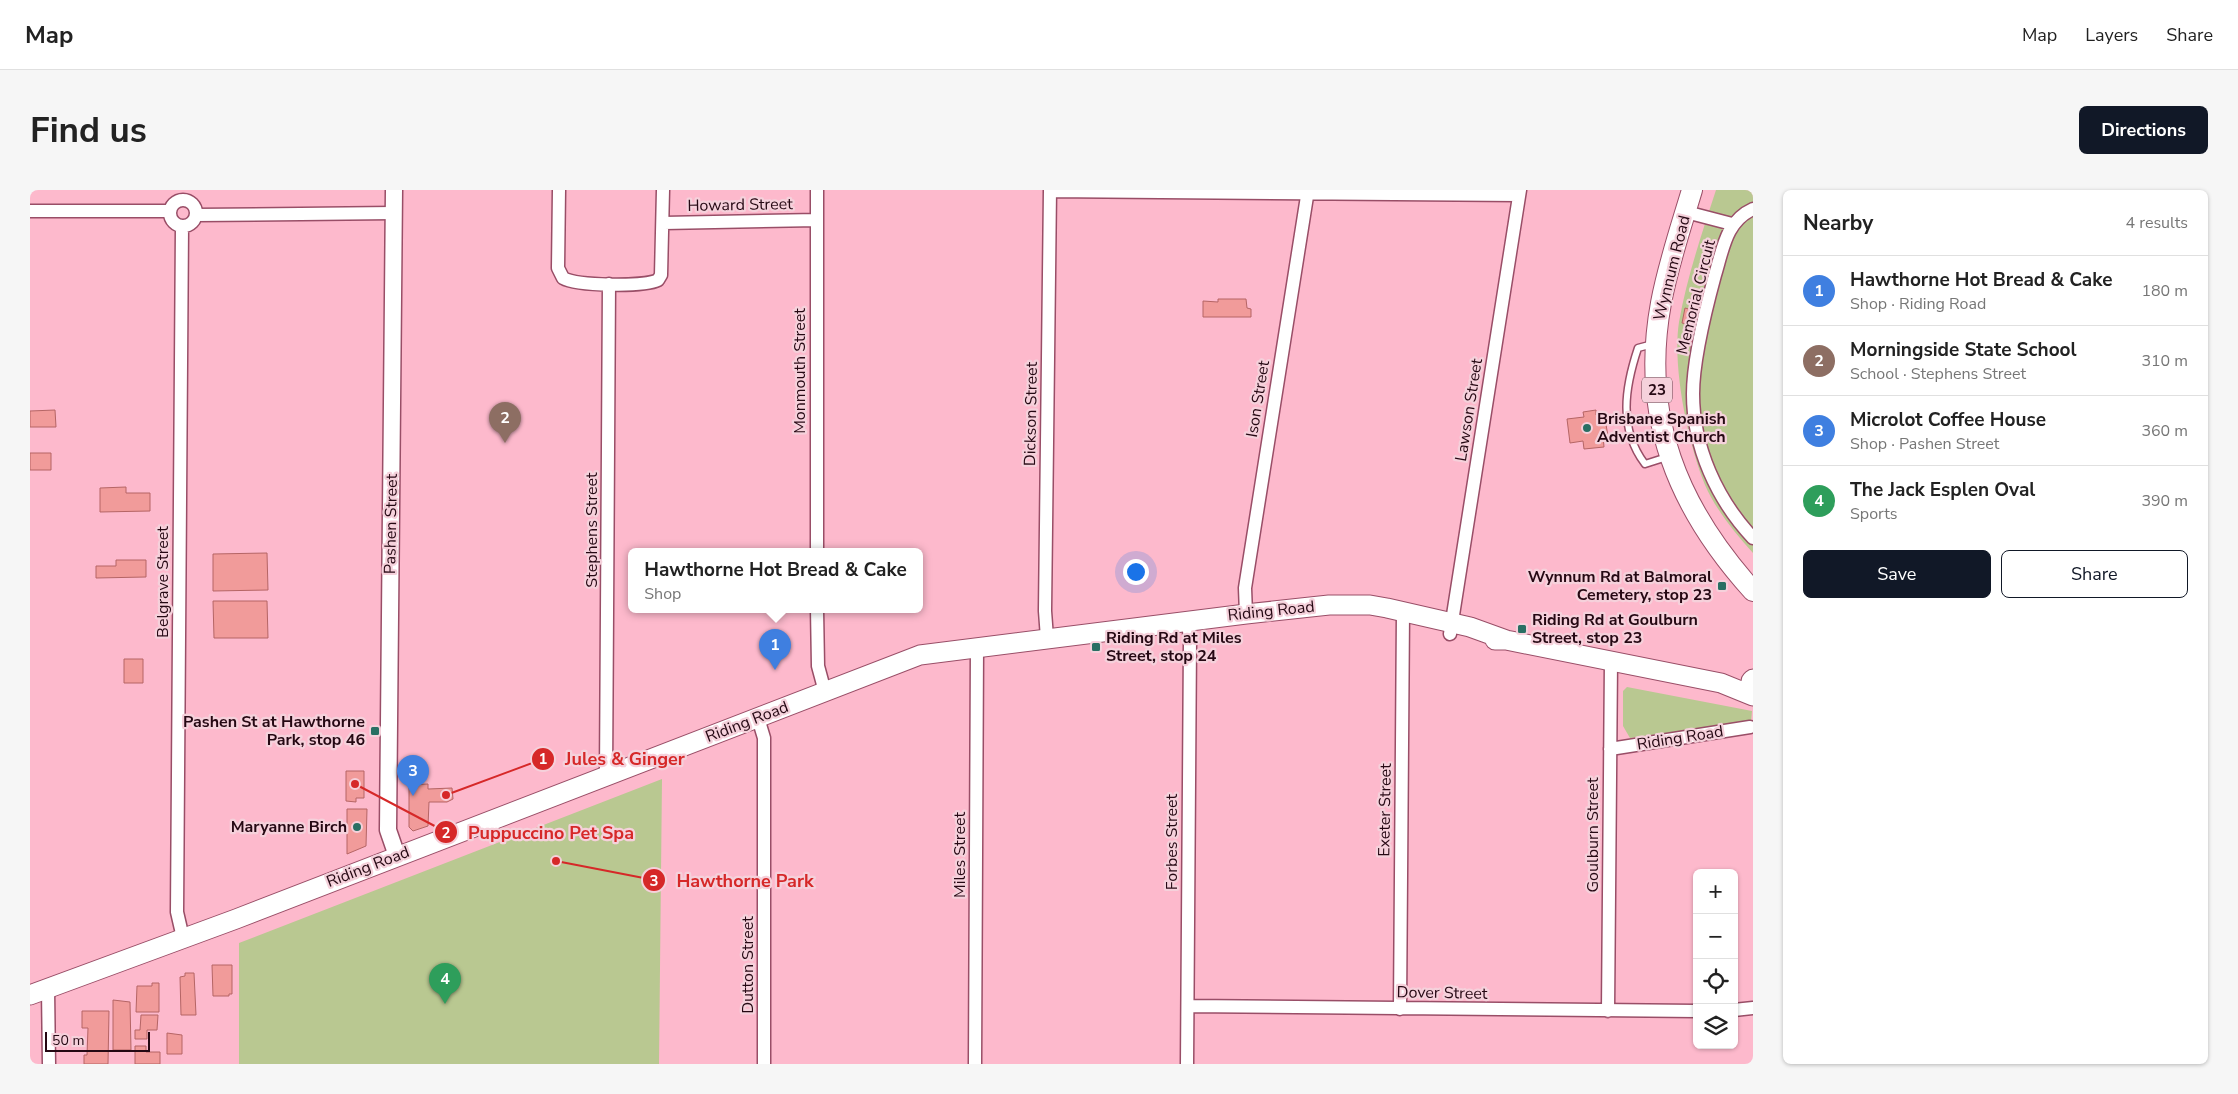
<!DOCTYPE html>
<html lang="en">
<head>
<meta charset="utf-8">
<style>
  body { margin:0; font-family:"Nunito Sans",sans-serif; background:#f6f6f6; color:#222 }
  .controls { position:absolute; right:15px; bottom:15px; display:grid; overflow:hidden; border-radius:8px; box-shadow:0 1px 4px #0004 }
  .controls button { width:45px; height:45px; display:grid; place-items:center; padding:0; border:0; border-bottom:1px solid #e0e0e0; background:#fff; color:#222; font:25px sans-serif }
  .scale { position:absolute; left:15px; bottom:12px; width:105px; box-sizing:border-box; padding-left:5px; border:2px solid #250813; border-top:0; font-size:14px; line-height:18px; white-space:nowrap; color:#250813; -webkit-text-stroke:4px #f5d1db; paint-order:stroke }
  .you { position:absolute; left:1105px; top:381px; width:18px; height:18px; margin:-12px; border:4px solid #fff; border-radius:50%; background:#1a73e8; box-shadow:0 0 0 8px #1a73e833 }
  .badge { display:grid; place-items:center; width:32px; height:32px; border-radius:50%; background:#111827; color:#fff; font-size:16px; font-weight:700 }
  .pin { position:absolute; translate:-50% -41px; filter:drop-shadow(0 1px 2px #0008) }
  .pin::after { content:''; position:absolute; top:26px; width:18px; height:15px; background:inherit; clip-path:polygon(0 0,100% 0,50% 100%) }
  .popup { position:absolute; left:598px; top:358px; width:295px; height:65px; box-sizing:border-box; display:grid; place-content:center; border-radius:8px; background:#fff; filter:drop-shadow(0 1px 4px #0005); font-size:16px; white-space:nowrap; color:#767676 }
  .popup b { font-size:19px; color:#222 }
  .popup::after { content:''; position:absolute; left:50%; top:100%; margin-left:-10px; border:10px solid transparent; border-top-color:#fff }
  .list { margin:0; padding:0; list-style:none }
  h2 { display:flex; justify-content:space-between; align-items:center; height:65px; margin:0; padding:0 20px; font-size:21px }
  h2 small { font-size:16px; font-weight:400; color:#767676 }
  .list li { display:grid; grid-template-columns:32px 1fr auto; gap:15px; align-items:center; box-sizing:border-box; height:70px; padding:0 20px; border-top:1px solid #e0e0e0 }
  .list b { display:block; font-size:19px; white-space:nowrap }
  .list p { margin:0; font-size:16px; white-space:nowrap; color:#767676 }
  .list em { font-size:16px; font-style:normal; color:#767676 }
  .actions { display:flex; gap:10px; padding:15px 20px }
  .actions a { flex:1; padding:11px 0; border:1px solid #111827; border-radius:8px; text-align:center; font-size:18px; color:#111827 }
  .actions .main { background:#111827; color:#fff }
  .icon { flex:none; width:28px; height:28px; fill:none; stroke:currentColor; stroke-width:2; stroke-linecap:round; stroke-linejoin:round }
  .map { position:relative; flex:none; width:1723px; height:874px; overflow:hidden; border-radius:8px }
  header { display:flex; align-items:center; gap:30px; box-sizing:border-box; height:70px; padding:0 25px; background:#fff; border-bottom:1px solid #e0e0e0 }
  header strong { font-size:24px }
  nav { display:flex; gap:28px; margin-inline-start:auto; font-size:18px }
  .intro { display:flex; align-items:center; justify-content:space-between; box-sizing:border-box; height:120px; padding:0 30px }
  h1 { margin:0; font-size:35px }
  .button { padding:12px 22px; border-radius:8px; background:#111827; color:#fff; font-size:18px; font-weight:700 }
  main { display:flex; gap:30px; padding:0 30px }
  aside { flex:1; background:#fff; border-radius:8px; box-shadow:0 1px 4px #0004 }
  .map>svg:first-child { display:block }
  .green { fill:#b9c891 }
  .building { fill:#f19b9a; stroke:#b56565 }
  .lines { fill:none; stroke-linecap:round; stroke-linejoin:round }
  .service-casing { stroke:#994e67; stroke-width:9 }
  .minor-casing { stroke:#994e67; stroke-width:15 }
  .tertiary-casing { stroke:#994e67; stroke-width:19 }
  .secondary-casing { stroke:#994e67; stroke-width:21 }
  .primary-casing { stroke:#994e67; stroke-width:22 }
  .service { stroke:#fff; stroke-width:6 }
  .minor { stroke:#fff; stroke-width:12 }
  .tertiary { stroke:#fff; stroke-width:16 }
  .secondary { stroke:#fff; stroke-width:19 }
  .primary { stroke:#fff; stroke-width:20 }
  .poi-dot { fill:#296f63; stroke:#f5d1db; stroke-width:2 }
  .labels { text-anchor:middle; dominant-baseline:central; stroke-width:4.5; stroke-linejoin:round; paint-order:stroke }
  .shield { fill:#f5d1db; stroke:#63444f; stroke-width:1 }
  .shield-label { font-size:15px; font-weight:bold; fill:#250813 }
  .street-label { font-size:16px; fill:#250813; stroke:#f5d1db }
  .poi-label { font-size:16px; font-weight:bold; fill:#250813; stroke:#f5d1db; text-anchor:start }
  .leader { fill:none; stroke:#d62828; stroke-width:2 }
  .callout-dot { fill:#d62828; stroke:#f5d1db; stroke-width:2 }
  .mark-label { font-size:15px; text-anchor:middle; font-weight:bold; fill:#fff }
  .callout-label { font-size:18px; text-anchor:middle; font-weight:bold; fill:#d62828; stroke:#f5d1db; stroke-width:4.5; stroke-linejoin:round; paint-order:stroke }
</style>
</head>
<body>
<header>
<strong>Map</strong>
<nav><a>Map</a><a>Layers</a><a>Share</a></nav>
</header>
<div class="intro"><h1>Find us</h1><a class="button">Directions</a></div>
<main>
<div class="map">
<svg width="1723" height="874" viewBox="0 0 1723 874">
  <rect width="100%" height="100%" fill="#fdb9cc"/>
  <!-- green -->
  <path class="green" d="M 1686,0 L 1723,0 L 1723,363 C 1705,343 1686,320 1675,295 C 1658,253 1642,177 1649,132 C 1657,87 1672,43 1686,0 Z
    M 1597,497 L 1722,521 L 1721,532 L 1600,548 L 1593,536 L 1593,501 Z
    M 632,589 L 629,874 L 209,874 L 209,753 Z"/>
  <!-- building -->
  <path class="building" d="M 1662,104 L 1676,107 L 1670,137 L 1652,133 L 1655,118 L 1666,121 L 1668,112 L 1661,110 Z
    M 1188,109 L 1216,109 L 1217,118 L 1221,119 L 1221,127 L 1173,127 L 1173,111 L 1188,112 Z
    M 1659,149 L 1665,150 L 1664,157 L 1657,156 Z
    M 25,220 L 26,237 L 0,237 L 0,221 Z
    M 1566,220 L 1566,225 L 1570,225 L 1571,230 L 1575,229 L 1578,246 L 1573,246 L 1574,257 L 1554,259 L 1553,251 L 1540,253 L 1537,229 L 1554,227 L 1553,222 Z
    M 0,263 L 21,263 L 21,280 L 0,280 Z
    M 96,297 L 96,303 L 120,303 L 120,321 L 70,322 L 70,298 Z
    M 237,363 L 238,400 L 183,401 L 183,364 Z
    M 86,370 L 116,370 L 116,387 L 66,388 L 66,376 L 86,376 Z
    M 183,411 L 237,411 L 238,448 L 184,448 Z
    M 94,469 L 113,469 L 113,493 L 94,493 Z
    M 316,581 L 334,581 L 334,608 L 326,608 L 326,612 L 316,611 Z
    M 398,594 L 398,599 L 422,598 L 423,609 L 417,612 L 399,612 L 398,636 L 383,641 L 379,637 L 379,595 Z
    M 317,619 L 337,619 L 336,656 L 317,664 Z
    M 182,775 L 202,775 L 202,804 L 199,804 L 199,806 L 183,806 Z
    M 155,783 L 164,783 L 166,825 L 151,825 L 150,787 L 155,786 Z
    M 122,793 L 129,793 L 129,822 L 106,822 L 107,796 L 122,796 Z
    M 83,810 L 100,812 L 101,860 L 83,860 Z
    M 52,821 L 79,821 L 78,874 L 54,874 L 54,865 L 57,865 L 58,838 L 52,838 Z
    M 111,825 L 128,825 L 127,840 L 117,840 L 117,849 L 105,849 L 105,840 L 110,840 Z
    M 137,843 L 152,845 L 152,864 L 137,864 Z
    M 105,856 L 116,856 L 116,862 L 130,862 L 130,874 L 105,874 Z"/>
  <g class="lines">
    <defs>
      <path id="service" d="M 1623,154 L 1608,158 C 1595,197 1588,238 1615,274 L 1637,267"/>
      <path id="minor" d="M 529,0 L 528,78 L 533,88 C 547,96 614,97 628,90 L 631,85 L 633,0
        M 1020,1 L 1489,5
        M140 23a13 13 0 1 1 26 0a13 13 0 1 1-26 0Z
        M 1723,19 C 1696,31 1693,59 1685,85 C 1676,118 1663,170 1663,204 C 1663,257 1687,310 1723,348
        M 0,21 L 140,21
        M 1656,22 L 1702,34
        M 166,25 L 364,23
        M 634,33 L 787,30
        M 152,36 L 147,722 L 153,748
        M 787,361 L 787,0
        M 787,419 L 788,476 L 795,502
        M 1216,424 L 1215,398 L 1278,0
        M 1420,444 L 1490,0
        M 1017,448 L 1015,421 L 1020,0
        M 728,528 L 734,548 L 734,874
        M 1580,559 L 1720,537
        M 576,586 L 579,94
        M 18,799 L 19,874
        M 1158,816 L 1667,821
        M 1370,819 L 1373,422
        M 1704,820 L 1723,818
        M 1578,821 L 1581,471
        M 945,874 L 947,457
        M 1157,874 L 1160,451 L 1158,431"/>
      <path id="tertiary" d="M 364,0 L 358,640 L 367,666"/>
      <path id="secondary" d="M 1465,450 L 1476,450 L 1691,493 L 1723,506
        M 1721,491 L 1723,489
        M 0,805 L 206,729 L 890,465 L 1216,424 L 1299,415 L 1340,415 L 1357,418 L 1440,437 L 1476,450"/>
      <path id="primary" d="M 1662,0 C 1651,37 1638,75 1631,113 C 1610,227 1648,318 1723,401"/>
    </defs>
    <!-- service casing -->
    <use href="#service" class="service-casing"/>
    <!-- minor casing -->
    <use href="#minor" class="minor-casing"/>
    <!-- tertiary casing -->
    <use href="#tertiary" class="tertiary-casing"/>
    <!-- secondary casing -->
    <use href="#secondary" class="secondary-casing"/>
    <!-- primary casing -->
    <use href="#primary" class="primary-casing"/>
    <!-- service -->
    <use href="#service" class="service"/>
    <!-- minor -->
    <use href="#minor" class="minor"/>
    <!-- tertiary -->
    <use href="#tertiary" class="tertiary"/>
    <!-- secondary -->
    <use href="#secondary" class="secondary"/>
    <!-- primary -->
    <use href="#primary" class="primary"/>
  </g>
  <!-- markers -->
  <g class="poi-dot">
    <circle cx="1557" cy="238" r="5"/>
    <rect x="1687" y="391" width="10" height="10" rx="2.5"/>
    <rect x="1487" y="434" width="10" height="10" rx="2.5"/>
    <rect x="1061" y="452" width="10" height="10" rx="2.5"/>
    <rect x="340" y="536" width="10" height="10" rx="2.5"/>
    <circle cx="327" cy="637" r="5"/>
  </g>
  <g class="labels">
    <!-- shield labels -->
    <rect class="shield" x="1612" y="187.5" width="30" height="25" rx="4"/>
    <g class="shield-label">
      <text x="1627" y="200">23</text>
    </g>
    <!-- street labels -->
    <g class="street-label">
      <text transform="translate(710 15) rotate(-1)">Howard Street</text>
      <text transform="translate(1642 78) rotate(-76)">Wynnum Road</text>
      <text transform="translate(1666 107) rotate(-76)">Memorial Circuit</text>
      <text transform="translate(770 181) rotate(-90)">Monmouth Street</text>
      <text transform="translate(1228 209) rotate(-81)">Ison Street</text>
      <text transform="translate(1439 220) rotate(-81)">Lawson Street</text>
      <text transform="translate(1001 224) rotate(-89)">Dickson Street</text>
      <text transform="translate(361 334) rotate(-89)">Pashen Street</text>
      <text transform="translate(562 340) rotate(-90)">Stephens Street</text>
      <text transform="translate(133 392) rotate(-90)">Belgrave Street</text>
      <text transform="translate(1241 421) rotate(-6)">Riding Road</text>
      <text transform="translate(717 532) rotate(-21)">Riding Road</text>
      <text transform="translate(1650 548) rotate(-9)">Riding Road</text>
      <text transform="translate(1355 620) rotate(-89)">Exeter Street</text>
      <text transform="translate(1563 645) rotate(-90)">Goulburn Street</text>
      <text transform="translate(1142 652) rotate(-90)">Forbes Street</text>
      <text transform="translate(930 665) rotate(-90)">Miles Street</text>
      <text transform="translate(338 677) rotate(-21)">Riding Road</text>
      <text transform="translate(718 775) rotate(-90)">Dutton Street</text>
      <text transform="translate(1412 803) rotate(1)">Dover Street</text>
    </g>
    <!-- poi labels -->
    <g class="poi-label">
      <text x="1567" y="229">Brisbane Spanish<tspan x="1567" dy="18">Adventist Church</tspan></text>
      <text x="1682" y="387" text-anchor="end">Wynnum Rd at Balmoral<tspan x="1682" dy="18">Cemetery, stop 23</tspan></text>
      <text x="1502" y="430">Riding Rd at Goulburn<tspan x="1502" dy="18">Street, stop 23</tspan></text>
      <text x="1076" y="448">Riding Rd at Miles<tspan x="1076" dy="18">Street, stop 24</tspan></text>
      <text x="335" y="532" text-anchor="end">Pashen St at Hawthorne<tspan x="335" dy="18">Park, stop 46</tspan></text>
      <text x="317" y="637" text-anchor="end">Maryanne Birch</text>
    </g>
  </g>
  <!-- callouts -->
  <path class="leader" d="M416 605L513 569M325 594L416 642M526 671L624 690"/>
  <g class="callout-dot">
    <circle cx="416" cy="605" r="5"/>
    <circle cx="325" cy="594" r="5"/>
    <circle cx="526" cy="671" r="5"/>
    <circle cx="513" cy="569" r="12"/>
    <circle cx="416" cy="642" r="12"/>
    <circle cx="624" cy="690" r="12"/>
  </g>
  <g class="mark-label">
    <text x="513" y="574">1</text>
    <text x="416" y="648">2</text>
    <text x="624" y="696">3</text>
  </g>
  <g class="callout-label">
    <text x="595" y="575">Jules &amp; Ginger</text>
    <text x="521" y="649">Puppuccino Pet Spa</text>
    <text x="715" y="697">Hawthorne Park</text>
  </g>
</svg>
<div class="controls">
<button>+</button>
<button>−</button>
<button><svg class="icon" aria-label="locate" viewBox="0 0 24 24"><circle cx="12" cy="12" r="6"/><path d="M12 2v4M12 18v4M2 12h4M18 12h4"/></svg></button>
<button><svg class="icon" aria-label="layers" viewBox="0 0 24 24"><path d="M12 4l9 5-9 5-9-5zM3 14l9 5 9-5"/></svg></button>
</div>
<div class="scale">50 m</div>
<div class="you"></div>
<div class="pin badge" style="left:745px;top:480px;background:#3f7fe0">1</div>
<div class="popup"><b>Hawthorne Hot Bread &amp; Cake</b>Shop</div>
<div class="pin badge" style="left:475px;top:253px;background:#8d6e63">2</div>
<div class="pin badge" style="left:383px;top:606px;background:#3f7fe0">3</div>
<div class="pin badge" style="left:415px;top:814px;background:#2e9e5b">4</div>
</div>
<aside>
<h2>Nearby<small>4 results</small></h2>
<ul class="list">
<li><span class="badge" style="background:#3f7fe0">1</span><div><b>Hawthorne Hot Bread &amp; Cake</b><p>Shop · Riding Road</p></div><em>180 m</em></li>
<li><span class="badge" style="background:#8d6e63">2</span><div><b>Morningside State School</b><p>School · Stephens Street</p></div><em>310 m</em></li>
<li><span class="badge" style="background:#3f7fe0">3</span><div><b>Microlot Coffee House</b><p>Shop · Pashen Street</p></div><em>360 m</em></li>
<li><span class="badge" style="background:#2e9e5b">4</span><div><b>The Jack Esplen Oval</b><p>Sports</p></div><em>390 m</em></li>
</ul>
<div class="actions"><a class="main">Save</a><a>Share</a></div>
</aside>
</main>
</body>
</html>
